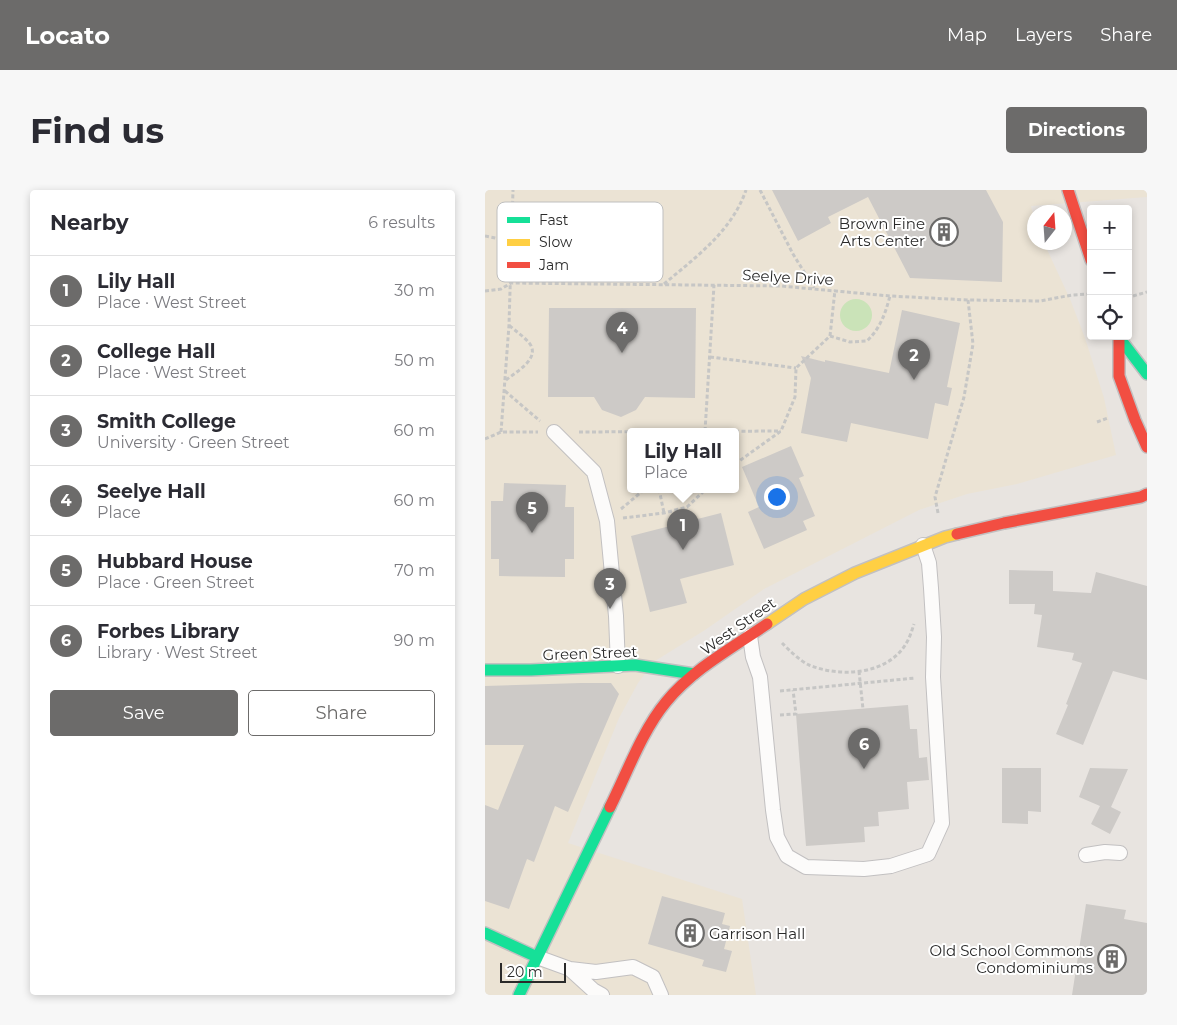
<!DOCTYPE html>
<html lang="en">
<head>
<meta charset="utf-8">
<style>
  body { margin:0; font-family:Montserrat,sans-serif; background:#f7f7f7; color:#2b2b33 }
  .controls { position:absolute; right:15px; top:15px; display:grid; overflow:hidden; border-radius:5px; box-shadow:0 2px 8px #0003 }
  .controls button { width:45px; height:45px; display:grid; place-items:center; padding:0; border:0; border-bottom:1px solid #e1e1e2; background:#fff; color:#2b2b33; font:25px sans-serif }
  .compass { position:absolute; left:542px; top:15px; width:45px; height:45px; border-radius:50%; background:#fff; box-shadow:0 2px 8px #0003; rotate:17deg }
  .scale { position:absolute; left:15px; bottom:12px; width:66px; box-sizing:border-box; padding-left:5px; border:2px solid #2a2a2a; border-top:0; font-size:14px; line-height:18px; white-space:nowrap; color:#2a2a2a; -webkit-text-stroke:4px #fff; paint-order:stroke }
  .you { position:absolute; left:291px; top:306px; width:18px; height:18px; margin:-12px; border:4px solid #fff; border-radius:50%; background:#1a73e8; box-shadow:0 0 0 8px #1a73e833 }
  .badge { display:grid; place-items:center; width:32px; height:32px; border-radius:50%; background:#6c6b6a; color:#fff; font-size:16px; font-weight:700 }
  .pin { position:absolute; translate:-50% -41px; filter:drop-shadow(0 1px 2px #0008) }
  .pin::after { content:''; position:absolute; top:26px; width:18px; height:15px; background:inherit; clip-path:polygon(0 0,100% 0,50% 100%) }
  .popup { position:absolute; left:142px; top:238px; width:112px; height:65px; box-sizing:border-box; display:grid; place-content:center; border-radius:5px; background:#fff; filter:drop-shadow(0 1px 4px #0005); font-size:16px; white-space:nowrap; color:#7c7c81 }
  .popup b { font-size:19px; color:#2b2b33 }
  .popup::after { content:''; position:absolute; left:50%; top:100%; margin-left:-10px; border:10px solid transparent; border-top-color:#fff }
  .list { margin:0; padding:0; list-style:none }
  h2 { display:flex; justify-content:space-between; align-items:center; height:65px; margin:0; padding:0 20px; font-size:21px }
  h2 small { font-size:16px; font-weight:400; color:#7c7c81 }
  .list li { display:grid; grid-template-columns:32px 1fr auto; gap:15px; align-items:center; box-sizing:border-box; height:70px; padding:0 20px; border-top:1px solid #e1e1e2 }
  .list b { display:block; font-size:19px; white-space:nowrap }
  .list p { margin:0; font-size:16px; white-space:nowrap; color:#7c7c81 }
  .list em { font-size:16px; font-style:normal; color:#7c7c81 }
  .actions { display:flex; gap:10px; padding:15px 20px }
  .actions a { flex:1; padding:11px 0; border:1px solid #6c6b6a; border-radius:5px; text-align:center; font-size:18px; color:#6c6b6a }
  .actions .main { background:#6c6b6a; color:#fff }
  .icon { flex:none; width:28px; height:28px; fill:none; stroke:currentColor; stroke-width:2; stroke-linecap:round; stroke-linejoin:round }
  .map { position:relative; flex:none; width:662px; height:805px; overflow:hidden; border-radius:5px }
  header { display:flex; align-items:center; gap:30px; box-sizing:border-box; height:70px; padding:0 25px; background:#6c6b6a; color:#fff }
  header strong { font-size:24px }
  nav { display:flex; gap:28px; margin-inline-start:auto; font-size:18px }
  .intro { display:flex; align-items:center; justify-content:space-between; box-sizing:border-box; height:120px; padding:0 30px }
  h1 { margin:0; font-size:35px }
  .button { padding:12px 22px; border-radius:5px; background:#6c6b6a; color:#fff; font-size:18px; font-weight:700 }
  main { display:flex; gap:30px; padding:0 30px }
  aside { flex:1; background:#fff; border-radius:5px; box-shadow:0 2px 8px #0003 }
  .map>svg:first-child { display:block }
  .education { fill:#ebe3d4; fill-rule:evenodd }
  .green { fill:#cae3b8 }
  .building { fill:#cdcac7 }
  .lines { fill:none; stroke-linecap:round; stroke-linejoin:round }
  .lane-casing { stroke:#c2c0c1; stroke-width:16 }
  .fast-casing { stroke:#c2c0c1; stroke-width:14 }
  .slow-casing { stroke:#c2c0c1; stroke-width:14 }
  .jam-casing { stroke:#c2c0c1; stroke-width:14 }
  .path { stroke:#c6c6c5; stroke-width:3; stroke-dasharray:4 2.5; stroke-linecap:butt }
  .lane { stroke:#fcfbfa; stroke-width:14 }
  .fast { stroke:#16e098; stroke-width:11 }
  .slow { stroke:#ffcf43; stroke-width:11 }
  .jam { stroke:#f24e42; stroke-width:11 }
  .labels { text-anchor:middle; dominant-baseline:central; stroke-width:4; stroke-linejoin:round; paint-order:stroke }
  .poi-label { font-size:15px; fill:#2a2a2a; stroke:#fff; text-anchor:end }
  .street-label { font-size:15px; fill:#2a2a2a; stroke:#fff }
  .key { fill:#fff; stroke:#bfbfbf; stroke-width:1 }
  .key-label { font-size:14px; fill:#2a2a2a }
</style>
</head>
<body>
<header>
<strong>Locato</strong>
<nav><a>Map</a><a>Layers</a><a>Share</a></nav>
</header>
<div class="intro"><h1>Find us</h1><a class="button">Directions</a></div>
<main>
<aside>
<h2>Nearby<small>6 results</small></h2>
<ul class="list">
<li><span class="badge">1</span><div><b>Lily Hall</b><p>Place · West Street</p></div><em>30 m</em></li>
<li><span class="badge">2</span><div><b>College Hall</b><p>Place · West Street</p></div><em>50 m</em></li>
<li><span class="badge">3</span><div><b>Smith College</b><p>University · Green Street</p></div><em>60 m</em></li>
<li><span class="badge">4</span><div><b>Seelye Hall</b><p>Place</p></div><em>60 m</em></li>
<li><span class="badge">5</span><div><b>Hubbard House</b><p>Place · Green Street</p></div><em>70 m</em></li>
<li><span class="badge">6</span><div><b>Forbes Library</b><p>Library · West Street</p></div><em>90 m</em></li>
</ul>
<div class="actions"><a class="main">Save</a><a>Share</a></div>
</aside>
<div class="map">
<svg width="662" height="805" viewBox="0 0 662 805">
  <rect width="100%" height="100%" fill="#e8e4e0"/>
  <!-- education -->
  <path class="education" d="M 0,0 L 662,0 L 662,7 L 546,16 L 549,27 L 550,52 L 559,53 L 585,109 L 600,148 L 619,208 L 631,265 L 532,294 L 482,304 L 434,320 L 279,399 L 220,440 L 170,471 L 153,493 L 134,528 L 83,653 L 257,709 L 271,805 L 0,805 ZM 146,241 L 250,241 L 250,299 L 146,299 Z"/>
  <!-- green -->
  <path class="green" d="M355 125a16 16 0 1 1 32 0a16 16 0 1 1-32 0Z"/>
  <!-- building -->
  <path class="building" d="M 287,0 L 501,0 L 518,32 L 517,92 L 425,88 L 383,7 L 343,27 L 346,33 L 313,51 Z
    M 64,118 L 211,118 L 210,208 L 160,207 L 151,220 L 136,227 L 117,220 L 109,207 L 63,207 Z
    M 417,120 L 475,133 L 462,197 L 467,198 L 463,216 L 450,213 L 443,249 L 366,233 L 362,252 L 316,243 L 326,188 L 316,166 L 340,172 L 340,170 L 404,183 Z
    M 306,256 L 319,286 L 314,288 L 330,326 L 318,331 L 322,340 L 279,359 L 263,322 L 274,317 L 257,277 Z
    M 19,293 L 81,295 L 80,317 L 89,317 L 89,369 L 80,369 L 80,387 L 14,386 L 14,369 L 6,369 L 6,311 L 18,311 Z
    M 236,323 L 249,375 L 195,389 L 202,413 L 165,422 L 146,346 Z
    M 524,380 L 568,381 L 568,401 L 606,403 L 611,382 L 662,396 L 662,490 L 628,481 L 598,555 L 571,544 L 583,515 L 581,514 L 597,473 L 587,470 L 589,463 L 552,457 L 557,425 L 549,424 L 550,414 L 524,414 Z
    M 96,493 L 126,493 L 134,504 L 83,622 L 70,616 L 49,672 L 42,669 L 24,719 L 0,711 L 0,615 L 13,620 L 39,555 L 0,555 L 0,496 Z
    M 423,515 L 425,539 L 432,539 L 434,568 L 442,567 L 444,590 L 422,592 L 424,619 L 393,622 L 394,636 L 379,637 L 380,652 L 321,656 L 311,524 Z
    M 517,578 L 556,578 L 556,622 L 543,621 L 543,634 L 517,633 Z
    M 605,578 L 643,579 L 626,617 L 636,622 L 625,644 L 606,634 L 615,616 L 594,607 Z
    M 177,706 L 240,723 L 237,734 L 245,736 L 239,759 L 247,761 L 241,782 L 217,776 L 219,770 L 163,754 Z
    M 601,714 L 641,720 L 639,729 L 662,733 L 662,805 L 587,805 Z"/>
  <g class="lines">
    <defs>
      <path id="lane" d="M 69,242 L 109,282 L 122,331 L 131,426 L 133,476
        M 265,446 L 268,467 L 275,487 L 288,620 L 292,647 L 302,666 L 321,677 L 379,679 L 406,676 L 443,664 L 457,633 L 448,487 L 449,447 L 446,398 L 444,373 L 438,355
        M 601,665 L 620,662 L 635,663
        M 52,767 L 85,779 L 111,782 L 148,777 L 168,787 L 176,805
        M 85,779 L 108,800 L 117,805"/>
      <path id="fast" d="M 633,146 L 662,184
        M 0,480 L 46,480 L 150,475 L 209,484
        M 0,743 L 52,767
        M 34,805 L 125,617"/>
      <path id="slow" d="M 282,434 L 319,409 L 370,383 L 460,347 L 472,344"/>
      <path id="jam" d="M 583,0 L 606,70
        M 634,149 L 634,186 L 650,230 L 662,257
        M 472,344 L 519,333 L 656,307 L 662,304
        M 125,617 C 142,583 157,541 181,512 C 208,479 247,458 282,434"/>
    </defs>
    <!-- lane casing -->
    <use href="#lane" class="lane-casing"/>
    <!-- fast casing -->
    <use href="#fast" class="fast-casing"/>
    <!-- slow casing -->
    <use href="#slow" class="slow-casing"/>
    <!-- jam casing -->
    <use href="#jam" class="jam-casing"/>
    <!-- path -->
    <path class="path" d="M 275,0 L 308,64 L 329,98
      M 0,46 L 26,51
      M 179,94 C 211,67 247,41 261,0
      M 0,101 L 16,99 L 26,93 L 296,96 L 405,106 L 483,110 L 555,111 L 587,105 L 606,104
      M 648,106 L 662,102
      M 345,146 L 350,100
      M 225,167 L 311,178
      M 21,190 C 31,182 55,169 45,154 C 40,147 30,141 24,135
      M 20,201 L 55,231
      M 612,232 L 623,228
      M 220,241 L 229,95
      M 16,242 L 24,135 L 28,0
      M 94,242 L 296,241
      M 0,249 L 16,242 L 53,242
      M 250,274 L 296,241 L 310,207 L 311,178 L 345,146 L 365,152 L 382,151 C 396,137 400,124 405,106
      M 174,299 L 179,323
      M 136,319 L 160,299
      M 453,323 L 450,307 L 479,207 L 488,154 L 483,110
      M 138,328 L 179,323 L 202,317 L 221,299
      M 297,453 C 304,460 315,471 324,475 C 356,488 404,485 422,452 C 425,447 427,440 429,434
      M 374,481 L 378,519
      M 295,501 L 430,488
      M 295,525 L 311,524 L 308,500"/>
    <!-- lane -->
    <use href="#lane" class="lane"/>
    <!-- fast -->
    <use href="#fast" class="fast"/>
    <!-- slow -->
    <use href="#slow" class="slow"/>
    <!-- jam -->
    <use href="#jam" class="jam"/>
  </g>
  <!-- icons -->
  <defs>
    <symbol id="building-ring" viewBox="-11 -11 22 22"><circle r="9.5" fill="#fff" stroke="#6c6b6a" stroke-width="1.5"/><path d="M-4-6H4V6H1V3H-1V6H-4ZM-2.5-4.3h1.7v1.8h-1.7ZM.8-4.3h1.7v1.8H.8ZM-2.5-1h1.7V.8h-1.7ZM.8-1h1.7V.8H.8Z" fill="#6c6b6a"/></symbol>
  </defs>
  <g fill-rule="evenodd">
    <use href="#building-ring" x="443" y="26" width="32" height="32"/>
    <use href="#building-ring" x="189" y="727" width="32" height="32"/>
    <use href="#building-ring" x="611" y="753" width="32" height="32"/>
  </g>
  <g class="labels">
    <!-- poi labels -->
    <g class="poi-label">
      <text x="440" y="33">Brown Fine<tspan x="440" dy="17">Arts Center</tspan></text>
      <text x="224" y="743" text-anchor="start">Garrison Hall</text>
      <text x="608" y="760">Old School Commons<tspan x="608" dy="17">Condominiums</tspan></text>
    </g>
    <!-- street labels -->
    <g class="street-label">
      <text transform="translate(303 87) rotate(3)">Seelye Drive</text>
      <text transform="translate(253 436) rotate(-35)">West Street</text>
      <text transform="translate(105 463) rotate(-2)">Green Street</text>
    </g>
  </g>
  <!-- legend -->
  <rect x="12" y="12" width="166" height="80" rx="8" class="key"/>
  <rect x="22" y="27" width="23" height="6" fill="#16e098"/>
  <rect x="22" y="49" width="23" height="7" fill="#ffcf43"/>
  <rect x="22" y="72" width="23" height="6" fill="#f24e42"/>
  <g class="key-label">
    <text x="54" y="35">Fast</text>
    <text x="54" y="57">Slow</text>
    <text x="54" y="80">Jam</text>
  </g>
</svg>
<div class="controls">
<button>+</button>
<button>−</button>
<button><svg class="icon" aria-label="locate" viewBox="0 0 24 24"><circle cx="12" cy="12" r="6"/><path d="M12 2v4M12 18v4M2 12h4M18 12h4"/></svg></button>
</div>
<svg class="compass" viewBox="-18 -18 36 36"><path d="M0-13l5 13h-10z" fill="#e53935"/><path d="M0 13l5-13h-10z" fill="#7c7c81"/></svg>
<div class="scale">20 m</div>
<div class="you"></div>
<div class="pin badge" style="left:198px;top:360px">1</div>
<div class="popup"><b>Lily Hall</b>Place</div>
<div class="pin badge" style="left:429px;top:190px">2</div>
<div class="pin badge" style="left:125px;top:419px">3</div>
<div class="pin badge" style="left:137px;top:163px">4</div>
<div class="pin badge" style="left:47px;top:343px">5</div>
<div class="pin badge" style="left:379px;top:579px">6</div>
</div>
</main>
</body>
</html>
